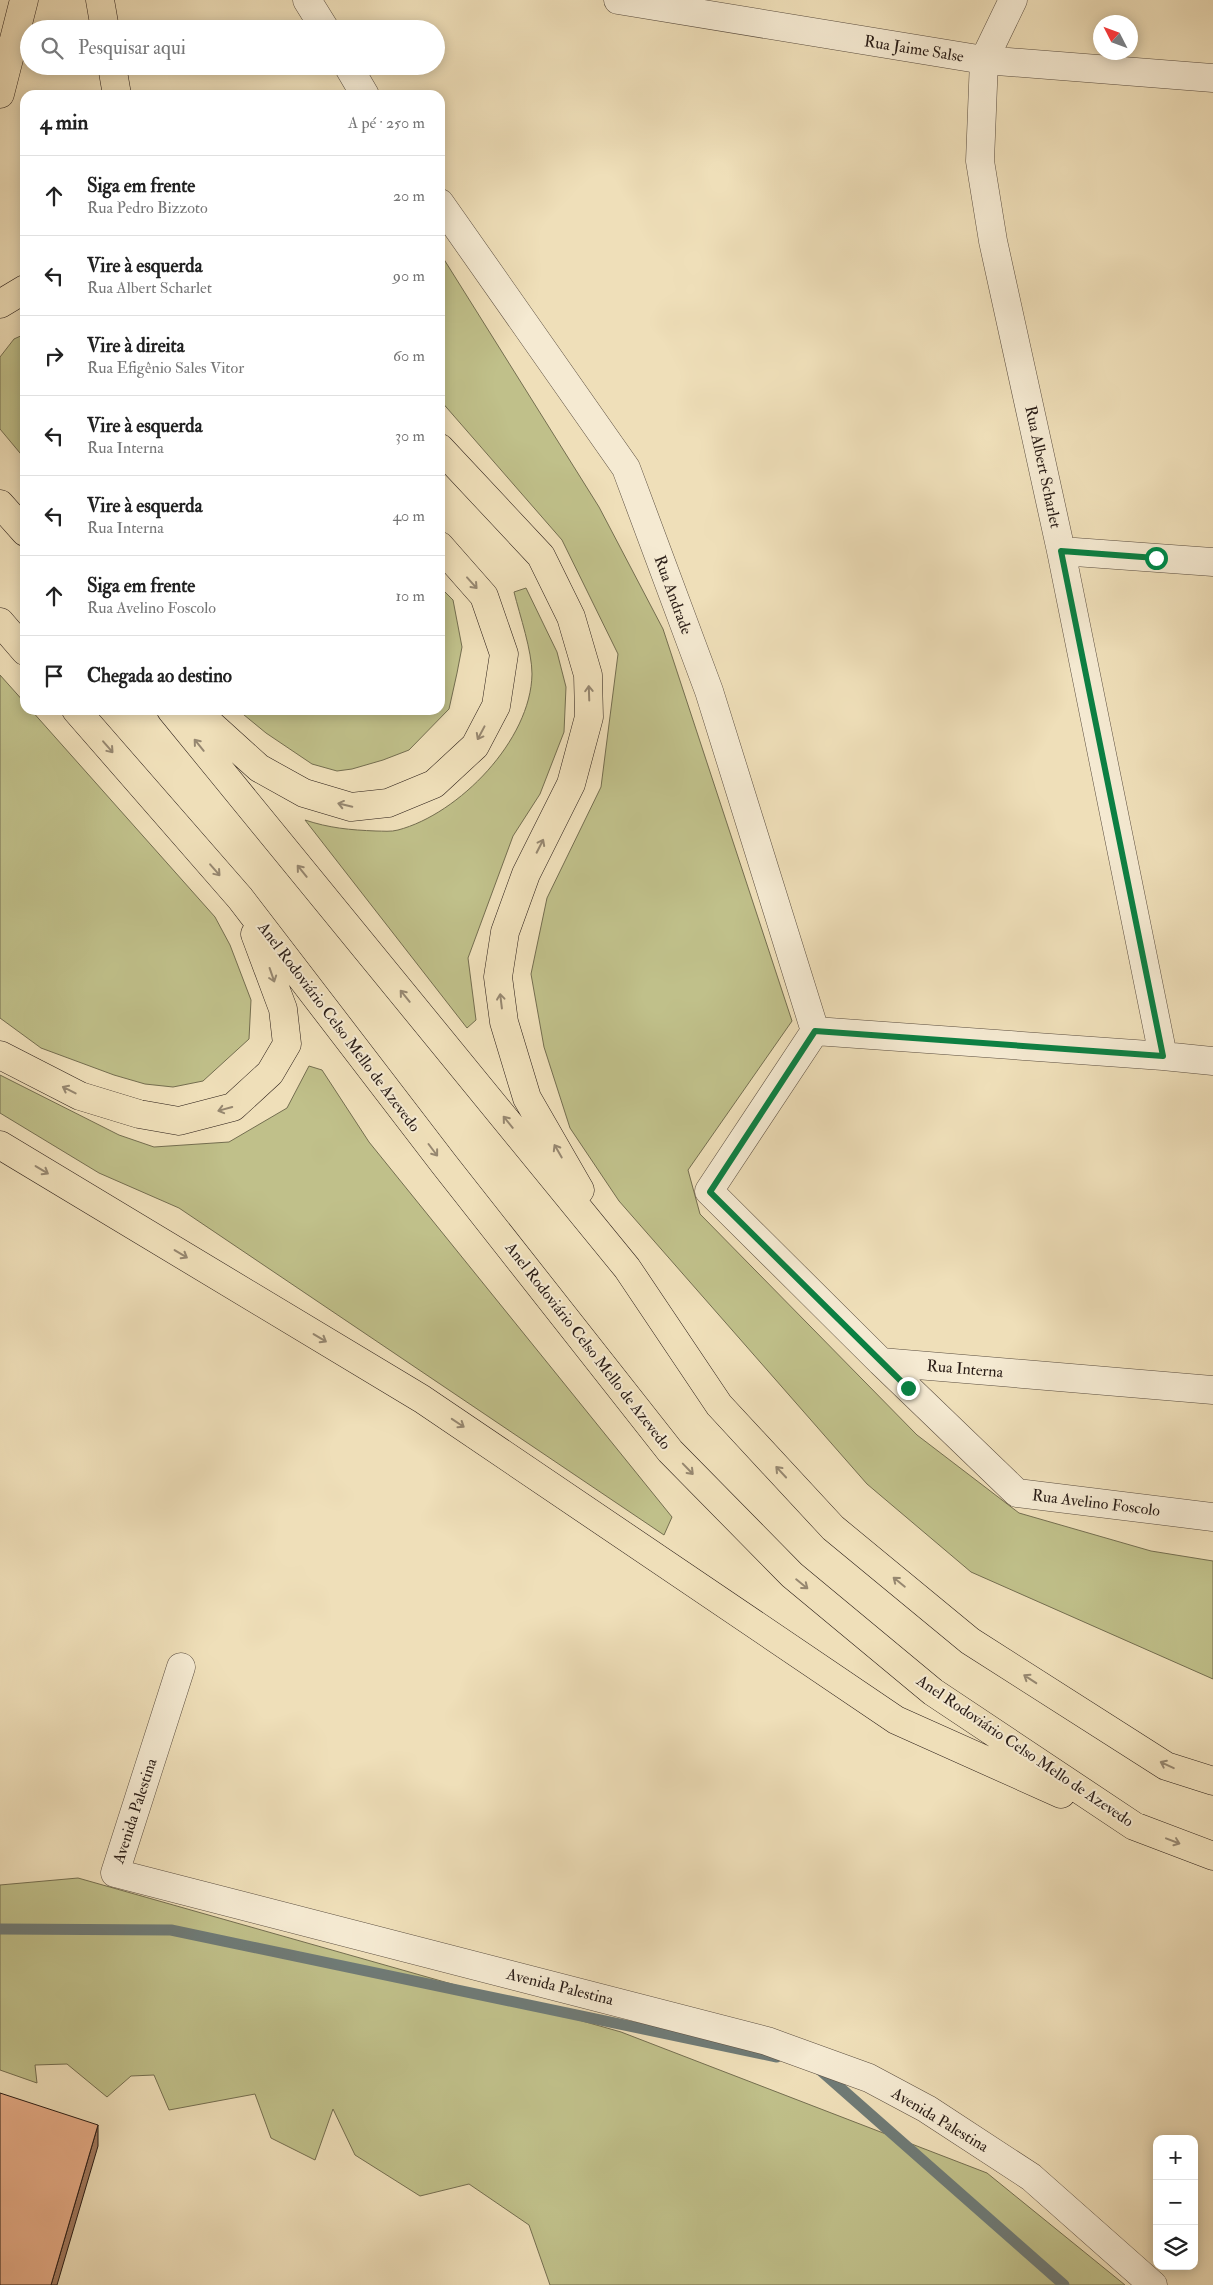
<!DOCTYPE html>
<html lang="pt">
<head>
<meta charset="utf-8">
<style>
  body { margin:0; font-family:"IM FELL Double Pica",serif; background:#f6f6f6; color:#222 }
  .controls { position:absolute; right:15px; bottom:15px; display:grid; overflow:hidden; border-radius:10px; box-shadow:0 2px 12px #0003 }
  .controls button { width:45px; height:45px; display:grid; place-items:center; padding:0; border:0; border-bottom:1px solid #e0e0e0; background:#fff; color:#222; font:25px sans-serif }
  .compass { position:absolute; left:1093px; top:15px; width:45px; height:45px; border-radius:50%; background:#fff; box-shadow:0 2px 12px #0003; rotate:312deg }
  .stop { position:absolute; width:15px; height:15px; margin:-11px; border:4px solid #0b8043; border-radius:50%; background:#fff }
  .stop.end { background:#0b8043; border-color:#fff; box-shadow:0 1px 5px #0008 }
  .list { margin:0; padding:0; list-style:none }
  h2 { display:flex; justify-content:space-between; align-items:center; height:65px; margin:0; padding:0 20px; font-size:21px }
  h2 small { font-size:16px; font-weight:400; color:#767676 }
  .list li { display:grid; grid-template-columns:32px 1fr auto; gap:15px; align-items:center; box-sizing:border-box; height:80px; padding:0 20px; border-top:1px solid #e0e0e0 }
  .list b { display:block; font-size:19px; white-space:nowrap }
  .list p { margin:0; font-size:16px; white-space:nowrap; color:#767676 }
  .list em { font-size:16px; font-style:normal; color:#767676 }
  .icon { flex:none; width:28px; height:28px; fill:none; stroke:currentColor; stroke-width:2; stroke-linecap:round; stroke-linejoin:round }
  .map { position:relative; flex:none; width:1213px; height:2285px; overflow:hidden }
  .search { position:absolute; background:#fff; box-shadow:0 2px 12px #0003; left:20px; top:20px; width:425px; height:55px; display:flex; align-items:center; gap:12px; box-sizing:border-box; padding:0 18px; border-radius:28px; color:#767676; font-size:19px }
  .panel { position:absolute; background:#fff; box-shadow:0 2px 12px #0003; left:20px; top:90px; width:425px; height:625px; border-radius:15px }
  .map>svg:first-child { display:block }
  .green { fill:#c0c08a; stroke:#746e50 }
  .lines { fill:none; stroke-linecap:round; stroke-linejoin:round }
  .stream { stroke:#6f7b77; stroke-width:11 }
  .minor-casing { stroke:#5a4d3f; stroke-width:29 }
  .highway-casing { stroke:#291c16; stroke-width:29 }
  .minor { stroke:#f5ead2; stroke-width:28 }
  .highway { stroke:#efdfb9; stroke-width:28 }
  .shaded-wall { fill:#a27a60; stroke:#291c16 }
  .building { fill:#e8ae89; stroke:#291c16 }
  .oneway { stroke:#968770 }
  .route { stroke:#0b8043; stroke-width:6 }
  .labels { text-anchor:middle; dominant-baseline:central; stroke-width:4; stroke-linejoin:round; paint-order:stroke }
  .street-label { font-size:16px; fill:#291c16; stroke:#f5ead2 }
</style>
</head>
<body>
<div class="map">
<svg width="1213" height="2285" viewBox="0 0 1213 2285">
  <rect width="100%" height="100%" fill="#efdfb9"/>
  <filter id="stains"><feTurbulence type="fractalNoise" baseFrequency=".004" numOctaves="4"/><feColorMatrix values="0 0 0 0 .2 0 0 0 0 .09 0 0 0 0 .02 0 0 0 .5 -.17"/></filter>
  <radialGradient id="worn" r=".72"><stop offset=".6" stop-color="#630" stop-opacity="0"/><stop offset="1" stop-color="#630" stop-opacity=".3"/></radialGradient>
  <!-- green -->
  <path class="green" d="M 440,253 L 599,507 L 663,629 L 792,1021 L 688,1170 L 700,1214 L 917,1435 L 1019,1513 L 1151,1551 L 1213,1561 L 1213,1679 L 971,1572 L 867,1484 L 619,1201 L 570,1128 L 544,1047 L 531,974 L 547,898 L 601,787 L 618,654 L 562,540 L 440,400 Z
    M 25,334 L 25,459 L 0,429 L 0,357 L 14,339 Z
    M 440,587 L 453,600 L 462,647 L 457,673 L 449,709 L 409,750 L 383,760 L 352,769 L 337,771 L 312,764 L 266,733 L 238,710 L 440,710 Z
    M 526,588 L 557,652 L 566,687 L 564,732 L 540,794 L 513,836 L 468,958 L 476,1020 L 467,1028 L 305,820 C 329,828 350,830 376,831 C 383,831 391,832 398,830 C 459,814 531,740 532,674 C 532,651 520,616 514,592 Z
    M 0,675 L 25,703 L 25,710 L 31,710 L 215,917 L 230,945 L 251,1000 L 249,1039 L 203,1081 L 173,1087 L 145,1084 L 114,1075 L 41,1048 L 0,1018 Z
    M 309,1066 L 322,1070 L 369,1142 L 672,1517 L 664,1535 L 179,1208 L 99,1173 L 0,1113 L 0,1075 L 119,1135 L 154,1147 L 229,1142 L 287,1108 Z
    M 78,1878 L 621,2032 L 987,2173 L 1125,2285 L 550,2285 L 529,2225 L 469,2184 L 420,2196 L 355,2155 L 333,2109 L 315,2160 L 271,2138 L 255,2094 L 169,2110 L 154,2075 L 131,2076 L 107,2097 L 67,2064 L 35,2065 L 37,2083 L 0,2070 L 0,1885 Z"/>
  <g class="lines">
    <!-- stream -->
    <path class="stream" d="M 0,1929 L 171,1930 L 777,2057
      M 819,2069 L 1064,2285"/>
    <defs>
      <path id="minor" d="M 307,0 L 325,29
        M 618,0 L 984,60 L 1213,78
        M 1013,0 L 984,60 L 980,161 L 993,241 L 1061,551 L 1163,1056
        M 348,66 L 365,95
        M 440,203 L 626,468 L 709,691 L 815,1031
        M 1061,551 L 1213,562
        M 815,1031 L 709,1191 L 881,1362 L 1213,1390
        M 815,1031 L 1163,1056 L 1213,1061
        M 881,1362 L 1017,1493 L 1213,1517
        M 181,1667 L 115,1873 L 767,2041 L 869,2078 L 927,2109 L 1031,2177 L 1153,2285"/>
      <path id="highway" d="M 100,0 L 105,29
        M 112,66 L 117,95
        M 0,94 L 24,0
        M 0,304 L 25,289
        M 440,448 L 541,556 L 571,617 L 588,675 L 589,717 L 571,784 L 526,874 L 505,932 L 498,977 L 504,1022 L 527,1098 L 580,1190
        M 0,504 L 25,532
        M 0,622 L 25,651
        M 76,710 L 240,898 L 444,1164 L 670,1451 L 792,1575 L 933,1692 L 1134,1826 L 1213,1856
        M 171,710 L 627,1268 L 719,1405 L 833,1528 L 970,1641 L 1166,1766 L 1213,1781
        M 195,710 L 259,768 L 304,793 L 351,807 L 388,803 L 434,784 L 475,746 L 496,706 L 504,654 L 484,596 L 440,546
        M 0,1055 L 80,1096 L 139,1114 L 179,1121 L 233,1107 L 270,1073 L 287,1044 L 283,1009 L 255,934
        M 0,1145 L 422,1399 L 896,1720 L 1061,1794"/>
    </defs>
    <!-- minor casing -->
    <use href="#minor" class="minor-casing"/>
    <!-- highway casing -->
    <use href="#highway" class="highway-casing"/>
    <!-- minor -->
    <use href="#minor" class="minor"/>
    <!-- highway -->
    <use href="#highway" class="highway"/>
  </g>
  <!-- shaded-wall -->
  <path class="shaded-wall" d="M 98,2125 L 98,2146 L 57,2285 L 51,2285 Z"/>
  <!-- building -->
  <path class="building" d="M 0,2093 L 98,2125 L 51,2285 L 0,2285 Z"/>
  <!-- one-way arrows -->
  <defs><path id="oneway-shaft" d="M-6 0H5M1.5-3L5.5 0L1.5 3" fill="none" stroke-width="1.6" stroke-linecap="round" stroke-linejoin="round" transform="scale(1.25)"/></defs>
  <g class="oneway">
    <use href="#oneway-shaft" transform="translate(472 583) rotate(48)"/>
    <use href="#oneway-shaft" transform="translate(589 693) rotate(-92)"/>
    <use href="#oneway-shaft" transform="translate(481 733) rotate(118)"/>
    <use href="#oneway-shaft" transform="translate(199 745) rotate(-129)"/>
    <use href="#oneway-shaft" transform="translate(108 747) rotate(49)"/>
    <use href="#oneway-shaft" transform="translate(345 805) rotate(-167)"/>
    <use href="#oneway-shaft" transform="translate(540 846) rotate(-63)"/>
    <use href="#oneway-shaft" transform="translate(215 870) rotate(49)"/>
    <use href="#oneway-shaft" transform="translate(302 871) rotate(-129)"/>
    <use href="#oneway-shaft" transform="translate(272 975) rotate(71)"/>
    <use href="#oneway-shaft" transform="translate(405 996) rotate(-129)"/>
    <use href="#oneway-shaft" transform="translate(501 1001) rotate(-97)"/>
    <use href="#oneway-shaft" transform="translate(69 1090) rotate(-153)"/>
    <use href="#oneway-shaft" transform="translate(225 1109) rotate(165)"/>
    <use href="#oneway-shaft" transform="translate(508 1122) rotate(-129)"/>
    <use href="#oneway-shaft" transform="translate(433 1150) rotate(53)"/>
    <use href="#oneway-shaft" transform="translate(558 1151) rotate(-120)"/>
    <use href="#oneway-shaft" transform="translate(42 1170) rotate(31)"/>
    <use href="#oneway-shaft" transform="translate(181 1254) rotate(31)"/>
    <use href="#oneway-shaft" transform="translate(320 1338) rotate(31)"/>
    <use href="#oneway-shaft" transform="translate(458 1423) rotate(34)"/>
    <use href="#oneway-shaft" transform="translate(688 1469) rotate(46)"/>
    <use href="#oneway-shaft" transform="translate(781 1472) rotate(-133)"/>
    <use href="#oneway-shaft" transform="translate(899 1582) rotate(-141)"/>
    <use href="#oneway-shaft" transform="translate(802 1584) rotate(39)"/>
    <use href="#oneway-shaft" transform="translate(1030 1679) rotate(-147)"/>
    <use href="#oneway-shaft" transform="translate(1167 1765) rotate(-155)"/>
    <use href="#oneway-shaft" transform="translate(1173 1841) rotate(21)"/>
  </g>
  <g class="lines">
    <!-- route -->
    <path class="route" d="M 908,1388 L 710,1192 L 815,1031 L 1163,1056 L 1061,551 L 1156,558"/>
  </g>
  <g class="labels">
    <!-- street labels -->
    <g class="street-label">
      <text transform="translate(914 49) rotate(9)">Rua Jaime Salse</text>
      <text transform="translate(1043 467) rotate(78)">Rua Albert Scharlet</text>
      <text transform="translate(673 595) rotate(70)">Rua Andrade</text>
      <text transform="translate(339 1027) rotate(53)">Anel Rodoviário Celso Mello de Azevedo</text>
      <text transform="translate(588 1346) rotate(52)">Anel Rodoviário Celso Mello de Azevedo</text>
      <text transform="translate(965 1369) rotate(5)">Rua Interna</text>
      <text transform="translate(1096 1503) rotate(7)">Rua Avelino Foscolo</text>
      <text transform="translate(1025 1751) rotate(34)">Anel Rodoviário Celso Mello de Azevedo</text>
      <text transform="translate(135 1811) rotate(-72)">Avenida Palestina</text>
      <text transform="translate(560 1987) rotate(14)">Avenida Palestina</text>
      <text transform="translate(940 2120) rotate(31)">Avenida Palestina</text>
    </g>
  </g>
  <rect width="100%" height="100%" filter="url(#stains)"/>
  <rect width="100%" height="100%" fill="url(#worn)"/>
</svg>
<div class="controls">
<button>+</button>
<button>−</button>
<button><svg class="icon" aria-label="layers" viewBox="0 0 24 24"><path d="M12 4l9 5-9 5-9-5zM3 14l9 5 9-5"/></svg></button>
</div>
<svg class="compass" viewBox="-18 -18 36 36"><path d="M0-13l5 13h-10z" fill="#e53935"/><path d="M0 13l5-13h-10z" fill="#767676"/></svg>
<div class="stop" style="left:1156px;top:558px"></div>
<div class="stop end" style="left:908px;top:1388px"></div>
<div class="search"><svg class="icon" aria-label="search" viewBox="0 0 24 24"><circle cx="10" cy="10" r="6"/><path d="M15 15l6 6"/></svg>Pesquisar aqui</div>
<section class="panel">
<h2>4 min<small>A pé · 250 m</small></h2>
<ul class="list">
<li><svg class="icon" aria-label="ahead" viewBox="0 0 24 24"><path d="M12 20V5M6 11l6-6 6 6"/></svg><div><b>Siga em frente</b><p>Rua Pedro Bizzoto</p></div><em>20 m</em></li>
<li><svg class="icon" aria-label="left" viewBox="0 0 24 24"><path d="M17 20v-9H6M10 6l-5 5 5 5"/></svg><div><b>Vire à esquerda</b><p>Rua Albert Scharlet</p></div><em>90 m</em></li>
<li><svg class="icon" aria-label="right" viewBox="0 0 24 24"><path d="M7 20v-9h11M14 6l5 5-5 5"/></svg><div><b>Vire à direita</b><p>Rua Efigênio Sales Vitor</p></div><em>60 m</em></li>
<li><svg class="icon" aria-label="left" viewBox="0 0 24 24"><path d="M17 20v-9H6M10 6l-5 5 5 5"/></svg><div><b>Vire à esquerda</b><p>Rua Interna</p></div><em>30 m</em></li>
<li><svg class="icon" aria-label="left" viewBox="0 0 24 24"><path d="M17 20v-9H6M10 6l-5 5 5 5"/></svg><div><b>Vire à esquerda</b><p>Rua Interna</p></div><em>40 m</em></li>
<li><svg class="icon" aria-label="ahead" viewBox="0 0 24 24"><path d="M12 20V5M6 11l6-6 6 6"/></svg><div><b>Siga em frente</b><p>Rua Avelino Foscolo</p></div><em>10 m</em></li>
<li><svg class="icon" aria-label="arrive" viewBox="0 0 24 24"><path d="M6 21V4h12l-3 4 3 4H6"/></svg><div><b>Chegada ao destino</b></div></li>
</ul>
</section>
</div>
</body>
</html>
